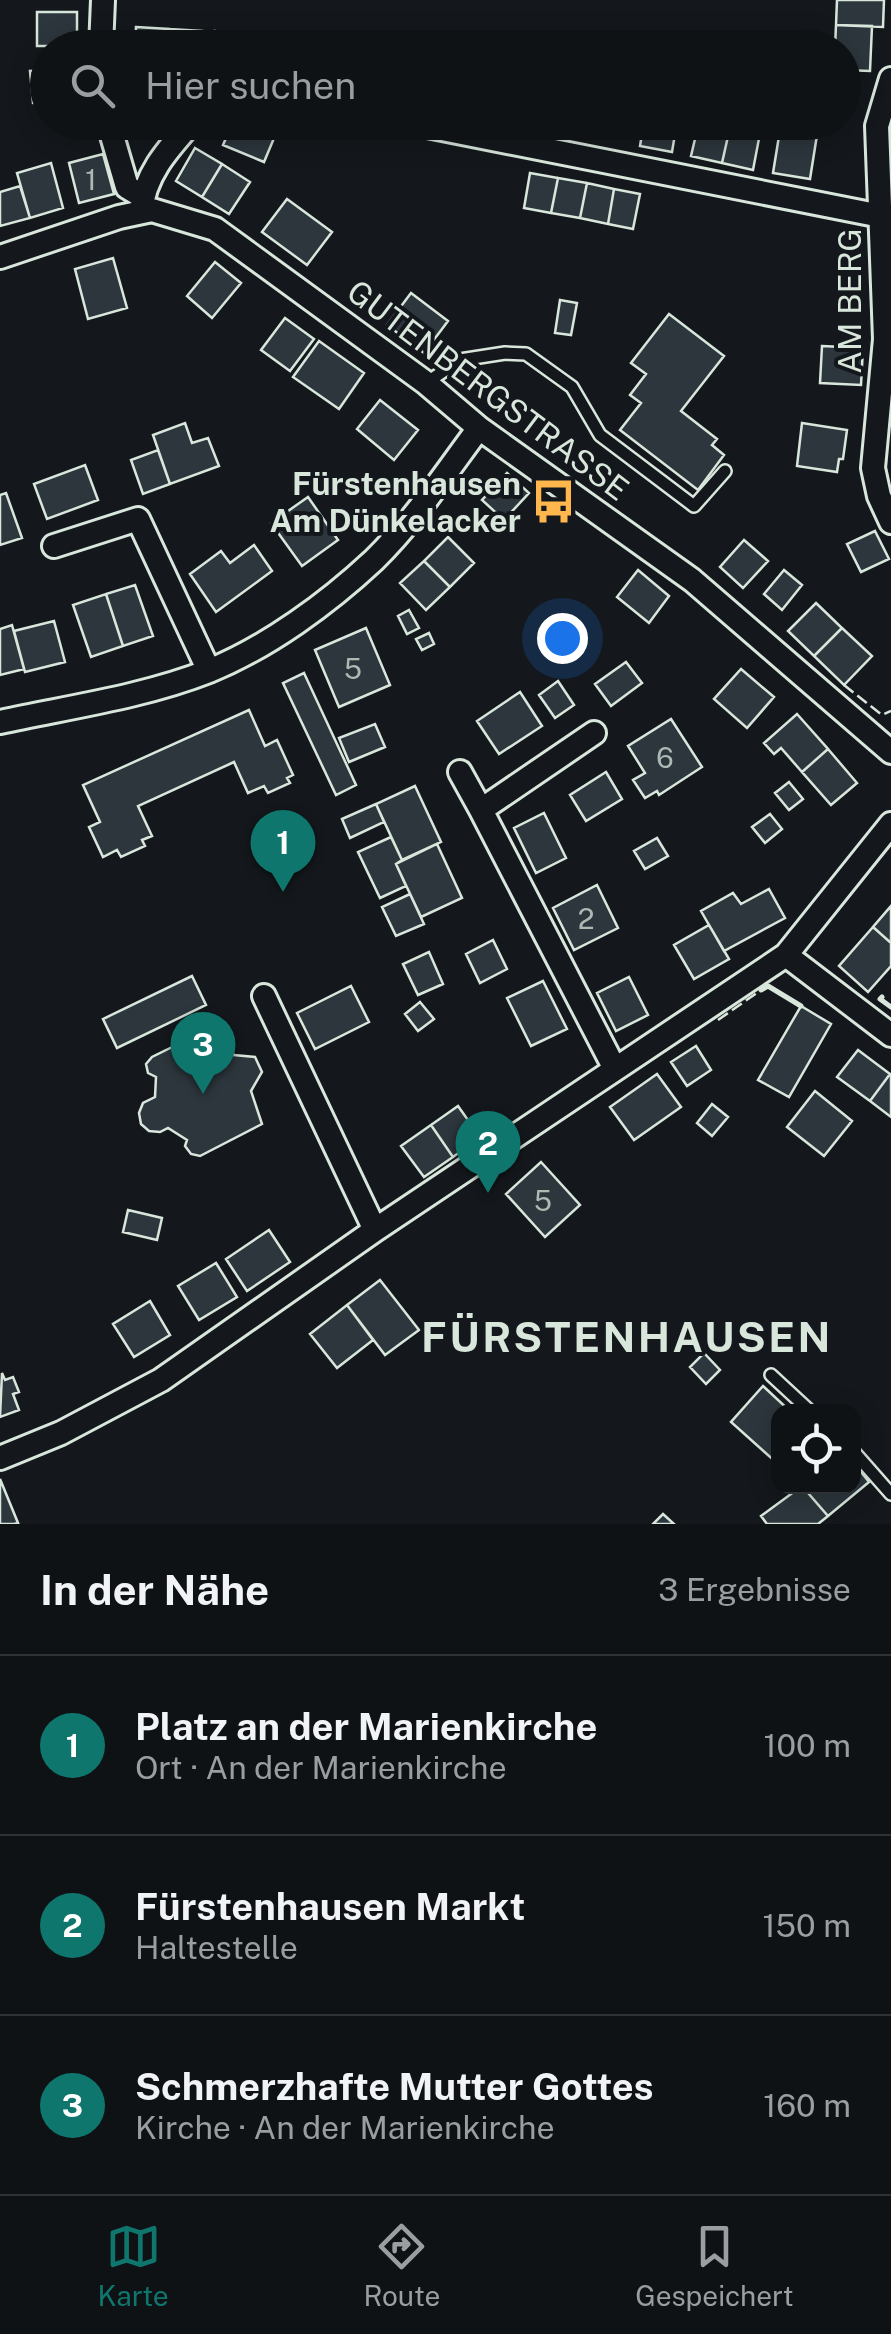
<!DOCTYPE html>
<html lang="de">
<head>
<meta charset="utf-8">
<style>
  body { margin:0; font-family:"Public Sans",sans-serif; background:#181b1e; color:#f1f3f6 }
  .controls { position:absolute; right:30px; bottom:30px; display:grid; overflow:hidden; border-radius:20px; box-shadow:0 5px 25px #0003 }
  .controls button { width:90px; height:90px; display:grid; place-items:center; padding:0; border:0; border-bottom:2px solid #2f3234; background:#0f1215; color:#f1f3f6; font:50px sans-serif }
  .you { position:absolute; left:562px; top:638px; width:35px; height:35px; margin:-25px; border:8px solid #fff; border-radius:50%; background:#1a73e8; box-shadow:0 0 0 15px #1a73e833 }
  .badge { display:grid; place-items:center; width:65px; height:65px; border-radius:50%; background:#0f766e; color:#fff; font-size:32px; font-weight:700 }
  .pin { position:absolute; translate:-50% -82px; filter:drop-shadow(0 2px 5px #0008) }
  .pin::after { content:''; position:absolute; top:52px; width:35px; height:30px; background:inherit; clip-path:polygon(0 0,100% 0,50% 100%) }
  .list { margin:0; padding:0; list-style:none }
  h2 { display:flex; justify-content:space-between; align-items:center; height:130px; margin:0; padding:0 40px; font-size:42px }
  h2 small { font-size:32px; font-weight:400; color:#9b9ea0 }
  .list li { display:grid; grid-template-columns:65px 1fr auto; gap:30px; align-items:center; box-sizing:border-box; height:180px; padding:0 40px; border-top:2px solid #2f3234 }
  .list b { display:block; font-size:38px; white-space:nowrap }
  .list p { margin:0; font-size:32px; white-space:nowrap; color:#9b9ea0 }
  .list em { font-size:32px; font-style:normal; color:#9b9ea0 }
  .icon { flex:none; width:55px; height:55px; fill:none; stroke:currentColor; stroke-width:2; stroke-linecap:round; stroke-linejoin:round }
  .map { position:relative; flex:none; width:891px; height:1524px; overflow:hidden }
  .search { position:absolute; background:#0f1215; box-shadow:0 5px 25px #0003; left:30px; right:30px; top:30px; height:110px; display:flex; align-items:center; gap:25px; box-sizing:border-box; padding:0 35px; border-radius:55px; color:#9b9ea0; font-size:38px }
  .sheet { height:670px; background:#0f1215 }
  nav { display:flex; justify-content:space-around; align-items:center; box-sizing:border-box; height:140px; border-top:2px solid #2f3234; background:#0f1215; font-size:28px; color:#9b9ea0 }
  nav a { display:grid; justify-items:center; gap:5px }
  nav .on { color:#0f766e }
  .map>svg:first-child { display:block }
  .building { fill:#2c363c; stroke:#d8e6dc; stroke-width:2.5 }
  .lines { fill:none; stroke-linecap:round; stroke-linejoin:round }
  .service-casing { stroke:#d8e6dc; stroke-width:16 }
  .minor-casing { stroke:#d8e6dc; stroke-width:28 }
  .service { stroke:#14181c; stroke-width:11 }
  .minor { stroke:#14181c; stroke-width:22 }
  .fence { stroke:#d8e6dc; stroke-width:2.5; stroke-dasharray:12 5; stroke-linecap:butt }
  .wall { stroke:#d8e6dc; stroke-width:5 }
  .labels { text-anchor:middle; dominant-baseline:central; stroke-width:8; stroke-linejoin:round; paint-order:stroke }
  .number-label { font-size:28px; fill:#adbab4 }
  .street-label { font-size:32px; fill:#d8e6dc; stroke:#14181c }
  .poi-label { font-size:32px; font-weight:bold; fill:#d8e6dc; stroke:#14181c; text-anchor:end }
  .district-label { font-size:42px; font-weight:bold; letter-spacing:2.5px; fill:#d8e6dc; stroke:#14181c }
</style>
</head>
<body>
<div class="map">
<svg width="891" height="1524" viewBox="0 0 891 1524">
  <rect width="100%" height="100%" fill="#14181c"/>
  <!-- building -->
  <path class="building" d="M 837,0 L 884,0 L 883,27 L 836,25 Z
    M 37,12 L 77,12 L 77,46 L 37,46 Z
    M 836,25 L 872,26 L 870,71 L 844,70 L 844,48 L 835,48 Z
    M 136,27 L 169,29 L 168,48 L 135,48 Z
    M 169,29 L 202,31 L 201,48 L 168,48 Z
    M 215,31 L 257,38 L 256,48 L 213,48 Z
    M 257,38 L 302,45 L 302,48 L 256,48 Z
    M 48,70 L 48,102 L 33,103 L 30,71 Z
    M 233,122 L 257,122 L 277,131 L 264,162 L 223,145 Z
    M 553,122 L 586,122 L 583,134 L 552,128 Z
    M 644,122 L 677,122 L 672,152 L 640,146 Z
    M 699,122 L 731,123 L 722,163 L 691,156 Z
    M 731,123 L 761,128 L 753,170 L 722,163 Z
    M 780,130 L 817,135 L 810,179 L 773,173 Z
    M 195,148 L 222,164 L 202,197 L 176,181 Z
    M 103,154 L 114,194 L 79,203 L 69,163 Z
    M 51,163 L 63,208 L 30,218 L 17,173 Z
    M 222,164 L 250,182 L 229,214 L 202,197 Z
    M 530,173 L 558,178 L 551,213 L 524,208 Z
    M 558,178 L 587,183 L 580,218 L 551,213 Z
    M 587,183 L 614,189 L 608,224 L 580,218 Z
    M 20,186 L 30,218 L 0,226 L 0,192 Z
    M 614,189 L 640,194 L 633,229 L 608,224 Z
    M 287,199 L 332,232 L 307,265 L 262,232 Z
    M 113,258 L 127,308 L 88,319 L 75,269 Z
    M 215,262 L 241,283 L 212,318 L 187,296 Z
    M 411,293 L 448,321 L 424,353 L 387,325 Z
    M 560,300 L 577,303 L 571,335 L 555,333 Z
    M 669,314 L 724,356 L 681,411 L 717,439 L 712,445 L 724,455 L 698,490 L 620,430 L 641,403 L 630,395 L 646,374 L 631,363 Z
    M 285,318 L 314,339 L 290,371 L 261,350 Z
    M 319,341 L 364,373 L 339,409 L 293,377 Z
    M 822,346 L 863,348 L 861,385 L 820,383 Z
    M 380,400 L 418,430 L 394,460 L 357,429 Z
    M 185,423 L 192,443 L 208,438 L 219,466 L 170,484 L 153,435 Z
    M 802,423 L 847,430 L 843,459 L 839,459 L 837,472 L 797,466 Z
    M 158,450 L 170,484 L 143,494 L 131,460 Z
    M 85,465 L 98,500 L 47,519 L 34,484 Z
    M 507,473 L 529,493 L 504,520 L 482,500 Z
    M 6,493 L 22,538 L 0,545 L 0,495 Z
    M 308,497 L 338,540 L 302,566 L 271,523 Z
    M 875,531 L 889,559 L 861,572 L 847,544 Z
    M 448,537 L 474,563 L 450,587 L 424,561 Z
    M 744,540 L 768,561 L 743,588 L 720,567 Z
    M 254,545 L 272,571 L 216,612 L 190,574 L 221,551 L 230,563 Z
    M 424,561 L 450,587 L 426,610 L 400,583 Z
    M 638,570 L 669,596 L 649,623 L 617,597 Z
    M 784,570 L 802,585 L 782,610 L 764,594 Z
    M 135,585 L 153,636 L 123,646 L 106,594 Z
    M 106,594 L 123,646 L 91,657 L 73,605 Z
    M 816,603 L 842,628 L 814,656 L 788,631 Z
    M 409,610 L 419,628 L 407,634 L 398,616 Z
    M 54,621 L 65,662 L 25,672 L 14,631 Z
    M 12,625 L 24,669 L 0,675 L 0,629 Z
    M 366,628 L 390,685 L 339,707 L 315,650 Z
    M 842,628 L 872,656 L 844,685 L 814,656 Z
    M 429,633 L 434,644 L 422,650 L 416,639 Z
    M 626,662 L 642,683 L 611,706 L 595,684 Z
    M 741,669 L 774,697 L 747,728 L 714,699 Z
    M 304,673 L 356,785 L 336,795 L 283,683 Z
    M 558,681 L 574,705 L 555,718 L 539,695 Z
    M 520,692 L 542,726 L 499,754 L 477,721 Z
    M 249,710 L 265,746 L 277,740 L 293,775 L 287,778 L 290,783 L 268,793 L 264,786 L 248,793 L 234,762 L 138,806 L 152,836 L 142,840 L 145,846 L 121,857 L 117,850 L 103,857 L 89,827 L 100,822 L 83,785 Z
    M 797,714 L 828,749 L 802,772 L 781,748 L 774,754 L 764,743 Z
    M 671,719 L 702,767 L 659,795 L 657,791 L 645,798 L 633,780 L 645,773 L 628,746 Z
    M 375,724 L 385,747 L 349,762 L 339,738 Z
    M 828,749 L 857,783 L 831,805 L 802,772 Z
    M 606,772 L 622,799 L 586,821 L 570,795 Z
    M 789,782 L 803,799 L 789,810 L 775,793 Z
    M 415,786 L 441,842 L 402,860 L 376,804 Z
    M 376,804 L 384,822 L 350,838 L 342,819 Z
    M 544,813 L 566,858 L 536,873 L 514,828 Z
    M 770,814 L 782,829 L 765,843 L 752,827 Z
    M 391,837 L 402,860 L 396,864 L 406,886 L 380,898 L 358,852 Z
    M 657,838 L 668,856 L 645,869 L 634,851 Z
    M 437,844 L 462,898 L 421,917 L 396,864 Z
    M 597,885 L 618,928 L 574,950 L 553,908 Z
    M 769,889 L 785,918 L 724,951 L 701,911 L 733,893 L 741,904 Z
    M 410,894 L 424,924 L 396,936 L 382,907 Z
    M 891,906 L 891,943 L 873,927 Z
    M 709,925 L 729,959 L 694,979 L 674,945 Z
    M 873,927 L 891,943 L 891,966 L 868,992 L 839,966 Z
    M 493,940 L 507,969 L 480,983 L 466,954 Z
    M 429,952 L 443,984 L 418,995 L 403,964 Z
    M 192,976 L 206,1005 L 117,1048 L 103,1019 Z
    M 629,977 L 648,1015 L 616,1031 L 597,993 Z
    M 543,981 L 567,1029 L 531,1046 L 507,998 Z
    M 351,986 L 369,1022 L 315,1049 L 297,1013 Z
    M 420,1002 L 434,1019 L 418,1031 L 405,1014 Z
    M 801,1006 L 831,1024 L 789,1097 L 758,1080 Z
    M 215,1026 L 234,1055 L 255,1057 L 262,1072 L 251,1091 L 262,1124 L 200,1156 L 191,1154 L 185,1146 L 187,1140 L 168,1128 L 160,1132 L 149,1131 L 141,1124 L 139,1113 L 143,1103 L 155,1097 L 156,1077 L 148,1073 L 146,1064 L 152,1057 Z
    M 696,1046 L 711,1070 L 687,1086 L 671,1062 Z
    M 858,1050 L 890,1074 L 870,1101 L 837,1077 Z
    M 657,1074 L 681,1107 L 634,1140 L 610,1107 Z
    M 890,1074 L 891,1074 L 891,1117 L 870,1101 Z
    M 815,1091 L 852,1121 L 824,1156 L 787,1127 Z
    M 712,1104 L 728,1117 L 712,1136 L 697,1123 Z
    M 458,1106 L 480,1137 L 453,1157 L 431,1125 Z
    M 431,1125 L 453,1157 L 424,1177 L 401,1146 Z
    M 541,1162 L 580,1205 L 545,1237 L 506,1194 Z
    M 128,1210 L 162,1218 L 157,1240 L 123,1232 Z
    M 269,1230 L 290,1262 L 247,1291 L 226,1259 Z
    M 216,1263 L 237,1297 L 199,1320 L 178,1286 Z
    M 380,1280 L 419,1330 L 385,1355 L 347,1305 Z
    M 150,1301 L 170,1335 L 134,1357 L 113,1324 Z
    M 347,1305 L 373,1340 L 337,1368 L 310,1334 Z
    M 704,1353 L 720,1370 L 706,1384 L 690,1367 Z
    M 2,1373 L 5,1380 L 13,1377 L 19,1392 L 13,1394 L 19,1410 L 0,1417 Z
    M 763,1386 L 791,1412 L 778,1412 L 778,1464 L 731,1422 Z
    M 854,1463 L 869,1482 L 828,1516 L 802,1486 L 854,1486 Z
    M 0,1479 L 18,1523 L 14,1524 L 0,1524 Z
    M 802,1486 L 828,1516 L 818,1524 L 767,1524 L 761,1516 Z
    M 663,1514 L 674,1524 L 653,1524 Z"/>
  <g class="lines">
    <defs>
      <path id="service" d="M 426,383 L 460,360 L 505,353 L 526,354 L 572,387 L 600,435 L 694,506 L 725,471
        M 771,1375 L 811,1412
        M 854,1452 L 891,1494"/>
      <path id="minor" d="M 101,48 L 103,0
        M 891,79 L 877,126 L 885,339 L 873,468 L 879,496 L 891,522
        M 108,122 L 127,187 L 142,196
        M 407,122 L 881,216
        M 141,212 C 144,175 168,149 192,122
        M 0,257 L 119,217 L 152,210 L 215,229 L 426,383 L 479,428 L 692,580 L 891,752
        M 54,546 L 138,519 L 209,671
        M 0,722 C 69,707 143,697 209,671 C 268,647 328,603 374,560 C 414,521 446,472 479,428
        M 594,733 L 481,810 L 615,1069
        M 460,772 L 481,810
        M 891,824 L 786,955 L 891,1035
        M 264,996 L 375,1230
        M 0,1458 L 61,1433 L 161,1380 L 375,1230 L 786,955"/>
    </defs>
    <!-- service casing -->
    <use href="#service" class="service-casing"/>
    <!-- minor casing -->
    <use href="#minor" class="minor-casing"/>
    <!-- service -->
    <use href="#service" class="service"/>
    <!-- minor -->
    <use href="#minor" class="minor"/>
    <!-- fence -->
    <path class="fence" d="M 844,685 L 882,715 L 891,711
      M 718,1020 L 761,990"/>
    <!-- wall -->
    <path class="wall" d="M 761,990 L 768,986 L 801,1006
      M 882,997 L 880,999 L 891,1007"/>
  </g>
  <!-- icons -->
  <defs>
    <symbol id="bus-bare" viewBox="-9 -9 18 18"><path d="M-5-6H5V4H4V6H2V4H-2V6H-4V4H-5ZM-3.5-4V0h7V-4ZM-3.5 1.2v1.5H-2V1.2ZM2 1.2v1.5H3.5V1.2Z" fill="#ffb74d" stroke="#14181c" stroke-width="2.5" paint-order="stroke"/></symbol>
  </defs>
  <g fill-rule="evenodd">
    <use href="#bus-bare" x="522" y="470" width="63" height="63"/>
  </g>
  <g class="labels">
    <!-- number labels -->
    <g class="number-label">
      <text x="91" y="179">1</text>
      <text x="353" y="668">5</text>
      <text x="665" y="757">6</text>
      <text x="586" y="918">2</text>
      <text x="543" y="1200">5</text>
    </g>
    <!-- street labels -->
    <g class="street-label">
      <text transform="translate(849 301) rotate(-90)">AM BERG</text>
      <text transform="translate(488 390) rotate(37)">GUTENBERGSTRASSE</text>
    </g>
    <!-- poi labels -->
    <g class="poi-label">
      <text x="521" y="483">Fürstenhausen<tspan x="521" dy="37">Am Dünkelacker</tspan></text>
    </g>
    <!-- district labels -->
    <g class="district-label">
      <text x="627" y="1336">FÜRSTENHAUSEN</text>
    </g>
  </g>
</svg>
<div class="controls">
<button><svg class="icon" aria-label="locate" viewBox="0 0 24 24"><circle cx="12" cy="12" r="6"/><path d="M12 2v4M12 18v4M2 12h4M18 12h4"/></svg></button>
</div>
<div class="you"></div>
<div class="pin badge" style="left:283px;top:892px">1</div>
<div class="pin badge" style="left:488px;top:1193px">2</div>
<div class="pin badge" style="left:203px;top:1094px">3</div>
<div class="search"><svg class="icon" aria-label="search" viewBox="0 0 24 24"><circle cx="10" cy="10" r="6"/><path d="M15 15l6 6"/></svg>Hier suchen</div>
</div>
<section class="sheet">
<h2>In der Nähe<small>3 Ergebnisse</small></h2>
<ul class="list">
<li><span class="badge">1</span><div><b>Platz an der Marienkirche</b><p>Ort · An der Marienkirche</p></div><em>100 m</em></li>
<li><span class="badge">2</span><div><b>Fürstenhausen Markt</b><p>Haltestelle</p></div><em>150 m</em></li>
<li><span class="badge">3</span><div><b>Schmerzhafte Mutter Gottes</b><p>Kirche · An der Marienkirche</p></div><em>160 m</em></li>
</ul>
</section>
<nav>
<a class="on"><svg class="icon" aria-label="map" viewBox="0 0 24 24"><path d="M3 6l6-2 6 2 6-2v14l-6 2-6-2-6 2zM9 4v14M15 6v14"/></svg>Karte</a>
<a><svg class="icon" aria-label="directions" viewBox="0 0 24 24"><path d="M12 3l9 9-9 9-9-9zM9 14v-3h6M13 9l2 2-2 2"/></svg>Route</a>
<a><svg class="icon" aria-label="saved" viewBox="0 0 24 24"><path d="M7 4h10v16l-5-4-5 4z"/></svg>Gespeichert</a>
</nav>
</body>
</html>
